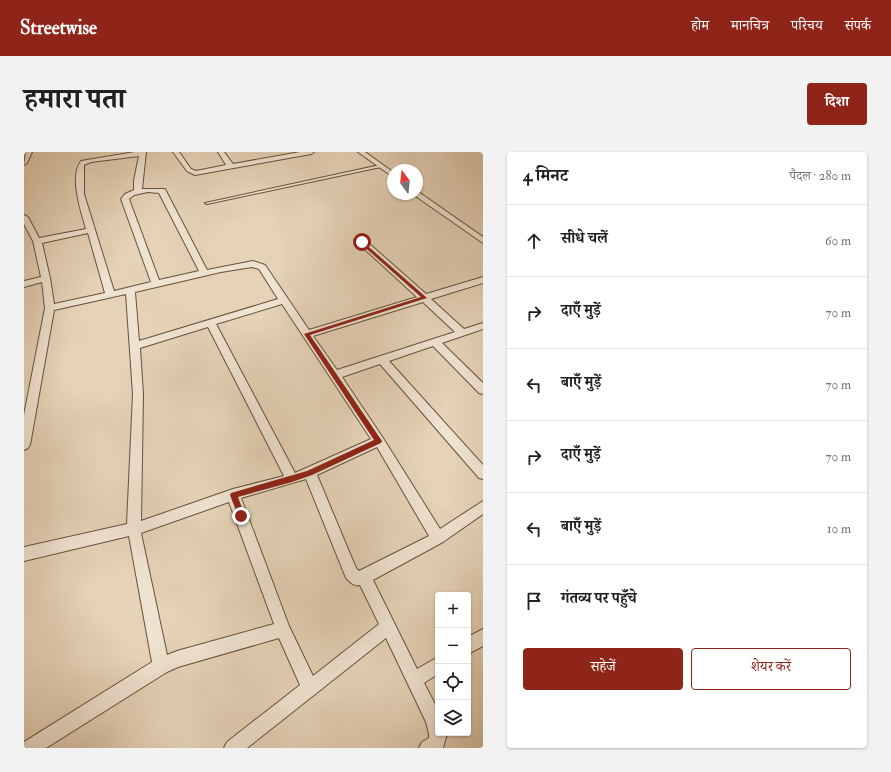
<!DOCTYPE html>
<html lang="hi">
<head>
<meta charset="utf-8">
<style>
  body { margin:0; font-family:"IM FELL Double Pica","Noto Serif Devanagari",serif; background:#f2f2f2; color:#202124 }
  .controls { position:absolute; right:12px; bottom:12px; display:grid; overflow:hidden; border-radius:4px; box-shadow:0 1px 3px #0004 }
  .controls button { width:36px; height:36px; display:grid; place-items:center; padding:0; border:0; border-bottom:1px solid #e0e0e0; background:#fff; color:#202124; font:20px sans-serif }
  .compass { position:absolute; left:363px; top:12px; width:36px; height:36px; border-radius:50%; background:#fff; box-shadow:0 1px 3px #0004; rotate:345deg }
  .stop { position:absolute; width:12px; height:12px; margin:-9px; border:3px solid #8f2418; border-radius:50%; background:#fff }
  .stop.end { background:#8f2418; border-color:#fff; box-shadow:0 1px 4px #0008 }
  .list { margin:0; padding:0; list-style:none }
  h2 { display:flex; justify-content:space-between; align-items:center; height:52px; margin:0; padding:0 16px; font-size:17px }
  h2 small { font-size:13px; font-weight:400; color:#757577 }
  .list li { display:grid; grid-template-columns:26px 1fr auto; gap:12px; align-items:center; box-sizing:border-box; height:72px; padding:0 16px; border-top:1px solid #e0e0e0 }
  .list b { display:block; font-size:15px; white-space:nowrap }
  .list em { font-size:13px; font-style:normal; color:#757577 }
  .actions { display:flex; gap:8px; padding:12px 16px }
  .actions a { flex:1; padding:9px 0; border:1px solid #8f2418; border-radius:4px; text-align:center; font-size:14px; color:#8f2418 }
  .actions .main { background:#8f2418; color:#fff }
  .icon { flex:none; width:22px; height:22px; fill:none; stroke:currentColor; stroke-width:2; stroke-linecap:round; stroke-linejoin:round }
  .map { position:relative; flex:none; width:459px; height:596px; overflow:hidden; border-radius:4px }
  header { display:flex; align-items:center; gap:24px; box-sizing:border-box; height:56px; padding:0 20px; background:#8f2418; color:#fff }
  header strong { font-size:19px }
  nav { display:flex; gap:22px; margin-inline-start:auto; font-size:14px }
  .intro { display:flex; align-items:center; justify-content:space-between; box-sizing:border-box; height:96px; padding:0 24px }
  h1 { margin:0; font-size:28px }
  .button { padding:10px 18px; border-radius:4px; background:#8f2418; color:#fff; font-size:14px; font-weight:700 }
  main { display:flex; gap:24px; padding:0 24px }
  aside { flex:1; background:#fff; border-radius:4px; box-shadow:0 1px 3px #0004 }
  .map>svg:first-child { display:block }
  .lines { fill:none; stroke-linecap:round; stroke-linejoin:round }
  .service-casing { stroke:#65523a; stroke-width:2 }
  .minor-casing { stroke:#65523a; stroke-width:2 }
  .service { fill:#eee2d0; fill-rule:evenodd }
  .minor { fill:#eee2d0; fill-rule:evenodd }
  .route { fill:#8f2418 }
</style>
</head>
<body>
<header>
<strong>Streetwise</strong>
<nav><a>होम</a><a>मानचित्र</a><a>परिचय</a><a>संपर्क</a></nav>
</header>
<div class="intro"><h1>हमारा पता</h1><a class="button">दिशा</a></div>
<main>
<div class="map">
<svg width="459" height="596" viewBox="0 0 459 596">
  <rect width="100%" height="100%" fill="#e5d2b7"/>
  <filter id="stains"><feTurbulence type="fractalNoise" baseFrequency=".005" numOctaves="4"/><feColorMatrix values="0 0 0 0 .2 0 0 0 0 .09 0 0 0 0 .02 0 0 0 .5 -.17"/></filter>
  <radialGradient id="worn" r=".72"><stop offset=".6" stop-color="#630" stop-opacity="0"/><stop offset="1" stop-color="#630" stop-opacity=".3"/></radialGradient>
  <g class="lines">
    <defs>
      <path id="service" d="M 356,13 L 357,13 L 357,15 L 183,52 L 181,51 Z"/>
      <path id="minor" d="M 2,0 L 8,0 L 3,11 L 0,13 Z
        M 111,0 L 122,0 L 118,37 L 141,37 L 183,118 L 229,109 L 241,113 L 285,178 L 393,145 L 335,92 L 334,90 L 335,88 L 341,88 L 402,142 L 459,125 L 459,131 L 407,147 L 440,177 L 459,171 L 459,177 L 418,191 L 459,231 L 459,242 L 455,241 L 409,194 L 365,209 L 459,313 L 459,327 L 455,326 L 356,212 L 318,225 L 359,286 L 416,377 L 459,349 L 459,362 L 419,390 L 349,428 L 393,517 L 414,505 L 414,522 L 400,531 L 414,558 L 414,581 L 423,582 L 419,596 L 395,596 L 398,590 L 405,586 L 405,582 L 402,570 L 362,486 L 223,596 L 200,596 L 203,590 L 276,533 L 255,486 L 154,515 L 143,520 L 22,596 L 0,596 L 0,590 L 128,510 L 105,384 L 0,409 L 0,395 L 103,372 L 109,242 L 102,142 L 30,158 L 6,293 L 4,296 L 0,298 L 0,263 L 21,156 L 18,130 L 0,135 L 0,129 L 17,125 L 9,89 L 0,72 L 0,63 L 4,65 L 15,86 L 62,77 C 57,59 45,25 57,9 ZM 115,4 L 110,28 L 110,38 L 101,42 L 97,47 L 127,130 L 90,139 L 60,42 L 60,13 L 67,10 ZM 124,40 L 135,41 L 175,119 L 135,128 L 105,47 L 110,43 ZM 64,81 L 81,141 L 30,152 L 26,126 L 18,91 ZM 228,115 L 235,117 L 254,147 L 115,189 L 111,140 L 197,120 ZM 399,150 L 431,180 L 313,218 L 289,184 ZM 258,152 L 347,287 L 271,321 L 192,172 ZM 184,175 L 260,324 L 209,337 L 117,369 L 119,242 L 116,196 ZM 353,295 L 405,384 L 335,419 L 332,416 L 293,323 ZM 282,327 L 322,426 C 326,430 330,435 336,433 L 355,472 L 289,524 L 265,474 L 217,346 ZM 205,350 L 250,472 L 153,499 L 143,503 L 117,381 Z
        M 149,0 L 155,0 L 167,17 L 172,19 L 202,13 L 194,0 L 200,0 L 209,12 L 276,0 L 290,0 L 287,2 L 171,23 L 163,19 Z
        M 334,0 L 341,0 L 369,20 L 369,25 Z
        M 393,39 L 459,85 L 459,91 L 390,43 L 393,42 Z
        M 459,477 L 459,494 L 444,502 L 444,485 Z"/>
    </defs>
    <!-- service casing -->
    <use href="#service" class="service-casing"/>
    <!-- minor casing -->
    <use href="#minor" class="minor-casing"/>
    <!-- service -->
    <use href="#service" class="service"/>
    <!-- minor -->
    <use href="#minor" class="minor"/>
  </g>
  <!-- route -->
  <path class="route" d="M 338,89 L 403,146 L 286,183 L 358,289 L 357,291 L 288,323 L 268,330 L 214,345 L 221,364 L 220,366 L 215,366 L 206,343 L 207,341 L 283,319 L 350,288 L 280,182 L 397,145 L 336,91 Z"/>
  <rect width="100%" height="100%" filter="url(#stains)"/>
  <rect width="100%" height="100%" fill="url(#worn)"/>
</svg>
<div class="controls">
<button>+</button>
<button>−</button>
<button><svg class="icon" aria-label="locate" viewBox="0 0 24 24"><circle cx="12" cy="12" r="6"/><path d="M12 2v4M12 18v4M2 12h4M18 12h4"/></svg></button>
<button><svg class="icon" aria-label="layers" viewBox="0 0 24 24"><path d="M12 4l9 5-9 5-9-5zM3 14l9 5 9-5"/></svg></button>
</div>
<svg class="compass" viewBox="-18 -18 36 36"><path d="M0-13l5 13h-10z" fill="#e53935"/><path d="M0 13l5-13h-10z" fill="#757577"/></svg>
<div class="stop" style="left:338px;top:90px"></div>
<div class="stop end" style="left:217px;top:364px"></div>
</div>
<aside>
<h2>4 मिनट<small>पैदल · 280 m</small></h2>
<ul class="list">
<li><svg class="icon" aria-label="ahead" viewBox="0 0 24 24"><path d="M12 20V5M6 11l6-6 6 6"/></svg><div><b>सीधे चलें</b></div><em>60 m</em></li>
<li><svg class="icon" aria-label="right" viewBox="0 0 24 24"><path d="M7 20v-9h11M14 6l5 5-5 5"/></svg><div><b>दाएँ मुड़ें</b></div><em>70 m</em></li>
<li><svg class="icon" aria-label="left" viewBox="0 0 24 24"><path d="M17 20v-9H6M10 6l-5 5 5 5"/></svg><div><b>बाएँ मुड़ें</b></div><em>70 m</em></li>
<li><svg class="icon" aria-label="right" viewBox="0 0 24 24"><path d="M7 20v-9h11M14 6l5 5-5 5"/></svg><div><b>दाएँ मुड़ें</b></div><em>70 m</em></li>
<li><svg class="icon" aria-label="left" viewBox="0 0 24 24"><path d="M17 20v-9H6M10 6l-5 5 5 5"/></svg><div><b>बाएँ मुड़ें</b></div><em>10 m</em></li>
<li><svg class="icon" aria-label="arrive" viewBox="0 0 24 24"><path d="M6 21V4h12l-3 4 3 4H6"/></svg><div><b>गंतव्य पर पहुँचे</b></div></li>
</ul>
<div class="actions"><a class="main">सहेजें</a><a>शेयर करें</a></div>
</aside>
</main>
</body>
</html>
